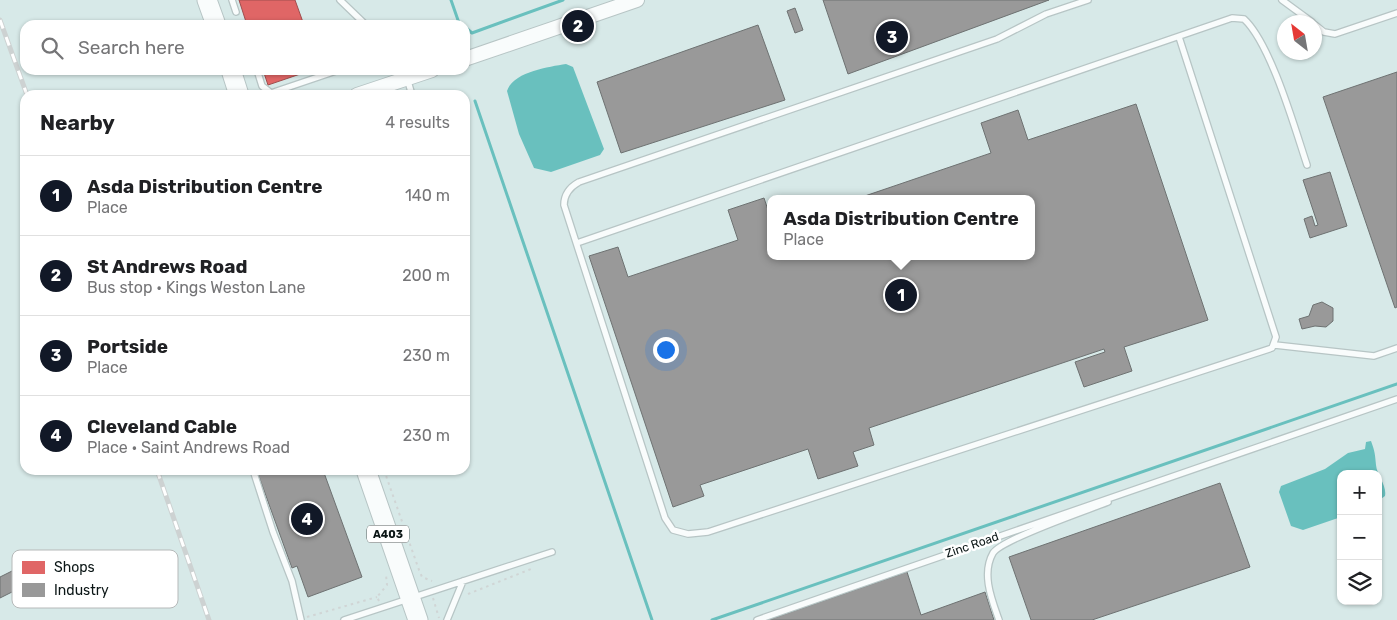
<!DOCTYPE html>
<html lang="en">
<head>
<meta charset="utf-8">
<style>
  body { margin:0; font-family:Rubik,sans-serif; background:#f6f6f6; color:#202124 }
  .controls { position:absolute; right:15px; bottom:15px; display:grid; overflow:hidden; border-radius:10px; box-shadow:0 1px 4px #0004 }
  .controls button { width:45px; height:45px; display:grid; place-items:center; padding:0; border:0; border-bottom:1px solid #e0e0e0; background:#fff; color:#202124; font:25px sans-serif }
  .compass { position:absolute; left:1277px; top:15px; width:45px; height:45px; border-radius:50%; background:#fff; box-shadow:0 1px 4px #0004; rotate:329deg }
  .you { position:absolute; left:665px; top:349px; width:18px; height:18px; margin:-12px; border:4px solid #fff; border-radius:50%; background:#1a73e8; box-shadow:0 0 0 8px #1a73e833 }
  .badge { display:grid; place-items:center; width:32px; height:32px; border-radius:50%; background:#111827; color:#fff; font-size:16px; font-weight:700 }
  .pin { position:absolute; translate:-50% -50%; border:2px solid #fff; box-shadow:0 1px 5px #0006 }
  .popup { position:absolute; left:767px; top:195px; width:268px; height:65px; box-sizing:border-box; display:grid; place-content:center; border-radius:10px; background:#fff; filter:drop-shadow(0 1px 4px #0005); font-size:16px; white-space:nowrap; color:#757577 }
  .popup b { font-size:19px; color:#202124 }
  .popup::after { content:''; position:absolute; left:50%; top:100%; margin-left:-10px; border:10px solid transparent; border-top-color:#fff }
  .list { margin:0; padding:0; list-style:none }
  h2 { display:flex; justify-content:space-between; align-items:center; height:65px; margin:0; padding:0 20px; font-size:21px }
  h2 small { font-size:16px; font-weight:400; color:#757577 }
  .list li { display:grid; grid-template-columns:32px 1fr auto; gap:15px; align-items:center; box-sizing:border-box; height:80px; padding:0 20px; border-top:1px solid #e0e0e0 }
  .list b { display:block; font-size:19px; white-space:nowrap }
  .list p { margin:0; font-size:16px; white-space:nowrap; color:#757577 }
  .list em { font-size:16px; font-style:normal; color:#757577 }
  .icon { flex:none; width:28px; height:28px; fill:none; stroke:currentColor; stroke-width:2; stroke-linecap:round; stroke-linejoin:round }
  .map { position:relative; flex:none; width:1397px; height:620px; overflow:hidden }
  .search { position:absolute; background:#fff; box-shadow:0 1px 4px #0004; left:20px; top:20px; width:450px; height:55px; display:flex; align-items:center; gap:12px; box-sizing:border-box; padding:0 18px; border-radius:15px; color:#757577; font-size:19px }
  .panel { position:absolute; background:#fff; box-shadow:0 1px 4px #0004; left:20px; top:90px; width:450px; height:385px; border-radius:15px }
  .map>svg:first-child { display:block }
  .water { fill:#69c0be }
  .shops { fill:#e06666; stroke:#a04e4e }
  .industry { fill:#999; stroke:#6e7272 }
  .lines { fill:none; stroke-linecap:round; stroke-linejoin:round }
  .stream { stroke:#69c0be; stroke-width:3 }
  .service-casing { stroke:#b7c5c5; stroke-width:8 }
  .tertiary-casing { stroke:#b7c5c5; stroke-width:16 }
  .trunk-casing { stroke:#b7c5c5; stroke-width:21 }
  .path { stroke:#d0d5d5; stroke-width:2; stroke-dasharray:2.5 4; stroke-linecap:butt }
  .service { stroke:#f9fcfc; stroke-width:5.5 }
  .tertiary { stroke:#f9fcfc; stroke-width:14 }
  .trunk { stroke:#f9fcfc; stroke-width:19 }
  .rail-casing { stroke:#cdd2d2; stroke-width:5 }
  .rail { stroke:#fff; stroke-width:3; stroke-dasharray:9; stroke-linecap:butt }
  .labels { text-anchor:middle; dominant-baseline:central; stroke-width:5; stroke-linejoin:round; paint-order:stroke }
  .shield { fill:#fff; stroke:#545c5c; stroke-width:1 }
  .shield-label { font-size:11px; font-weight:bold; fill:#0b1616 }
  .street-label { font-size:12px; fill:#0b1616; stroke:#fff }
  .key { fill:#fff; stroke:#b6b9b9; stroke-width:1 }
  .key-label { font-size:14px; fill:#0b1616 }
</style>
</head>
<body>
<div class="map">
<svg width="1397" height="620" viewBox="0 0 1397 620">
  <rect width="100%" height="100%" fill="#d7e9e8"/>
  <!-- water -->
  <path class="water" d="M 566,64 L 573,67 L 604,149 L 600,155 L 551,172 L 534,168 L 519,134 L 507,91 C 513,72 548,67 566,64 Z
    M 1371,441 C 1375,452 1375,454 1376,465 C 1377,476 1387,485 1385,496 L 1378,501 L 1378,474 L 1341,474 L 1341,517 L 1303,530 L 1291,526 L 1279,492 L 1281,486 L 1325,469 L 1348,453 L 1365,449 L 1366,442 Z"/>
  <!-- shops -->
  <path class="shops" d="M 239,0 L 295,0 L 304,25 L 247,25 Z
    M 263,70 L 312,70 L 268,85 Z"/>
  <!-- industry -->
  <path class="industry" d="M 823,0 L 1049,0 L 848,74 Z
    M 795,8 L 803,30 L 795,33 L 787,11 Z
    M 758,25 L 785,100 L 621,153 L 597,82 Z
    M 1397,72 L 1397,307 L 1395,308 L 1323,97 Z
    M 1136,104 L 1208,320 L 1124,347 L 1132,371 L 1084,387 L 1075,362 L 1105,352 L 1104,349 L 869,428 L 874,445 L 853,452 L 858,466 L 818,479 L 808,449 L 700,485 L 704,496 L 673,507 L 589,256 L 618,247 L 628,277 L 738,240 L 728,210 L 764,198 L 769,213 L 771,212 L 771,256 L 1031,256 L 1031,199 L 856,199 L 991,153 L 981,123 L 1018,110 L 1028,140 Z
    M 1330,172 L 1347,226 L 1310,238 L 1304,219 L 1312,216 L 1315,226 L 1318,225 L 1303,180 Z
    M 1322,302 L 1333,308 L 1333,321 L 1326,327 L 1315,326 L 1302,329 L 1299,319 L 1309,316 L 1313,305 Z
    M 260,470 L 323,470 L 362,577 L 308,597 L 297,566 L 292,568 L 257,471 Z
    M 1220,483 L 1250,567 L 1092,620 L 1031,620 L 1009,557 Z
    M 14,570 L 22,587 L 0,598 L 0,577 Z
    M 907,572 L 921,615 L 985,592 L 994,620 L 768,620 Z"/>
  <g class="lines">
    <!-- stream -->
    <path class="stream" d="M 451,0 L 459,23 L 462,25
      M 465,27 L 472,33 L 563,0
      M 475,101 L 652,620
      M 712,620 L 1397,384"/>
    <defs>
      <path id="service" d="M 232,0 L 236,12
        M 340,0 L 366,25
        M 1088,0 L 1046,14 L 997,39 L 579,182 C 570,187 564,194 564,205 L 665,518 L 673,530 L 688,534 L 708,532 L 1272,348 L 1276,337 L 1179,37
        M 1282,0 L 1312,22
        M 1314,24 L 1324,32 L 1335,34 L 1397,13
        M 257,70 L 262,86 L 271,93 L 339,70
        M 397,70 L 402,80
        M 407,78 L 412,95
        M 577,243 L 1232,18 L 1244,19 C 1271,44 1295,129 1307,165
        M 1275,345 L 1374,356 L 1397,348
        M 253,470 L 273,532 L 292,581 L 301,620
        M 344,620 L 552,552
        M 447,620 L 463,581
        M 757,620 L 1397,399
        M 999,620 C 992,600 981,574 993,553 C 1002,539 1088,510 1108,502"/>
      <path id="tertiary" d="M 465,59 L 637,0
        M 357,95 L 432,70"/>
      <path id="trunk" d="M 207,0 L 216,25
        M 231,70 L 239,95
        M 366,470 L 418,620"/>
    </defs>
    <!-- service casing -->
    <use href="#service" class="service-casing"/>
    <!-- tertiary casing -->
    <use href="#tertiary" class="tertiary-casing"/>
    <!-- trunk casing -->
    <use href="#trunk" class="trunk-casing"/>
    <!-- path -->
    <path class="path" d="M 384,470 L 419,570 L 422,577 L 432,581
      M 468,594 L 531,569
      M 433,598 L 439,618
      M 379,601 L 377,597 L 387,585 L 386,575
      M 307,617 L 377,597"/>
    <!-- service -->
    <use href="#service" class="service"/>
    <!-- tertiary -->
    <use href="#tertiary" class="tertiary"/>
    <!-- trunk -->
    <use href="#trunk" class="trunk"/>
    <defs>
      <path id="rail" d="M 0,20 L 27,95
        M 157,470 L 209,620"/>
    </defs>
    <!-- rail casing -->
    <use href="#rail" class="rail-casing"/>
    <!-- rail -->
    <use href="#rail" class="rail"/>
  </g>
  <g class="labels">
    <!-- shield labels -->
    <rect class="shield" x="367" y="525.5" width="42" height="17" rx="4"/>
    <g class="shield-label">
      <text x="388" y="534">A403</text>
    </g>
    <!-- street labels -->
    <g class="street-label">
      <text transform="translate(972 545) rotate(-19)">Zinc Road</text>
    </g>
  </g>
  <!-- legend -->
  <rect x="12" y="550" width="166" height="58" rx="8" class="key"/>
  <rect x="22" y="561" width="23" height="13" fill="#e06666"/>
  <rect x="22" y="583" width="23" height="14" fill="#999"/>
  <g class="key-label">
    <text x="54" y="572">Shops</text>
    <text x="54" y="595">Industry</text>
  </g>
</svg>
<div class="controls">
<button>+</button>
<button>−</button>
<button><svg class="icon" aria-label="layers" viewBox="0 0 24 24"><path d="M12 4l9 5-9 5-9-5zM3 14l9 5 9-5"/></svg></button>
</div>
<svg class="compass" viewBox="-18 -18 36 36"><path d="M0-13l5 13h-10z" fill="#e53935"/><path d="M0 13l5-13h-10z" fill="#757577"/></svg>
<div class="you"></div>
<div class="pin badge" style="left:901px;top:295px">1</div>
<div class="popup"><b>Asda Distribution Centre</b>Place</div>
<div class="pin badge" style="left:578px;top:26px">2</div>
<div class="pin badge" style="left:892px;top:37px">3</div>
<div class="pin badge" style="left:307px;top:519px">4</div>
<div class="search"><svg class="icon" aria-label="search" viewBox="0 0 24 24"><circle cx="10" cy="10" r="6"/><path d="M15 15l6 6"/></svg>Search here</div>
<section class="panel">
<h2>Nearby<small>4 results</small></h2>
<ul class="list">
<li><span class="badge">1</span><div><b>Asda Distribution Centre</b><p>Place</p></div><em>140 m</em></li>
<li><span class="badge">2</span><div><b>St Andrews Road</b><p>Bus stop · Kings Weston Lane</p></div><em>200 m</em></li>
<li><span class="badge">3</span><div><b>Portside</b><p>Place</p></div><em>230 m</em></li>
<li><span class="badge">4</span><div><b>Cleveland Cable</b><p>Place · Saint Andrews Road</p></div><em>230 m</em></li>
</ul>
</section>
</div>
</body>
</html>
